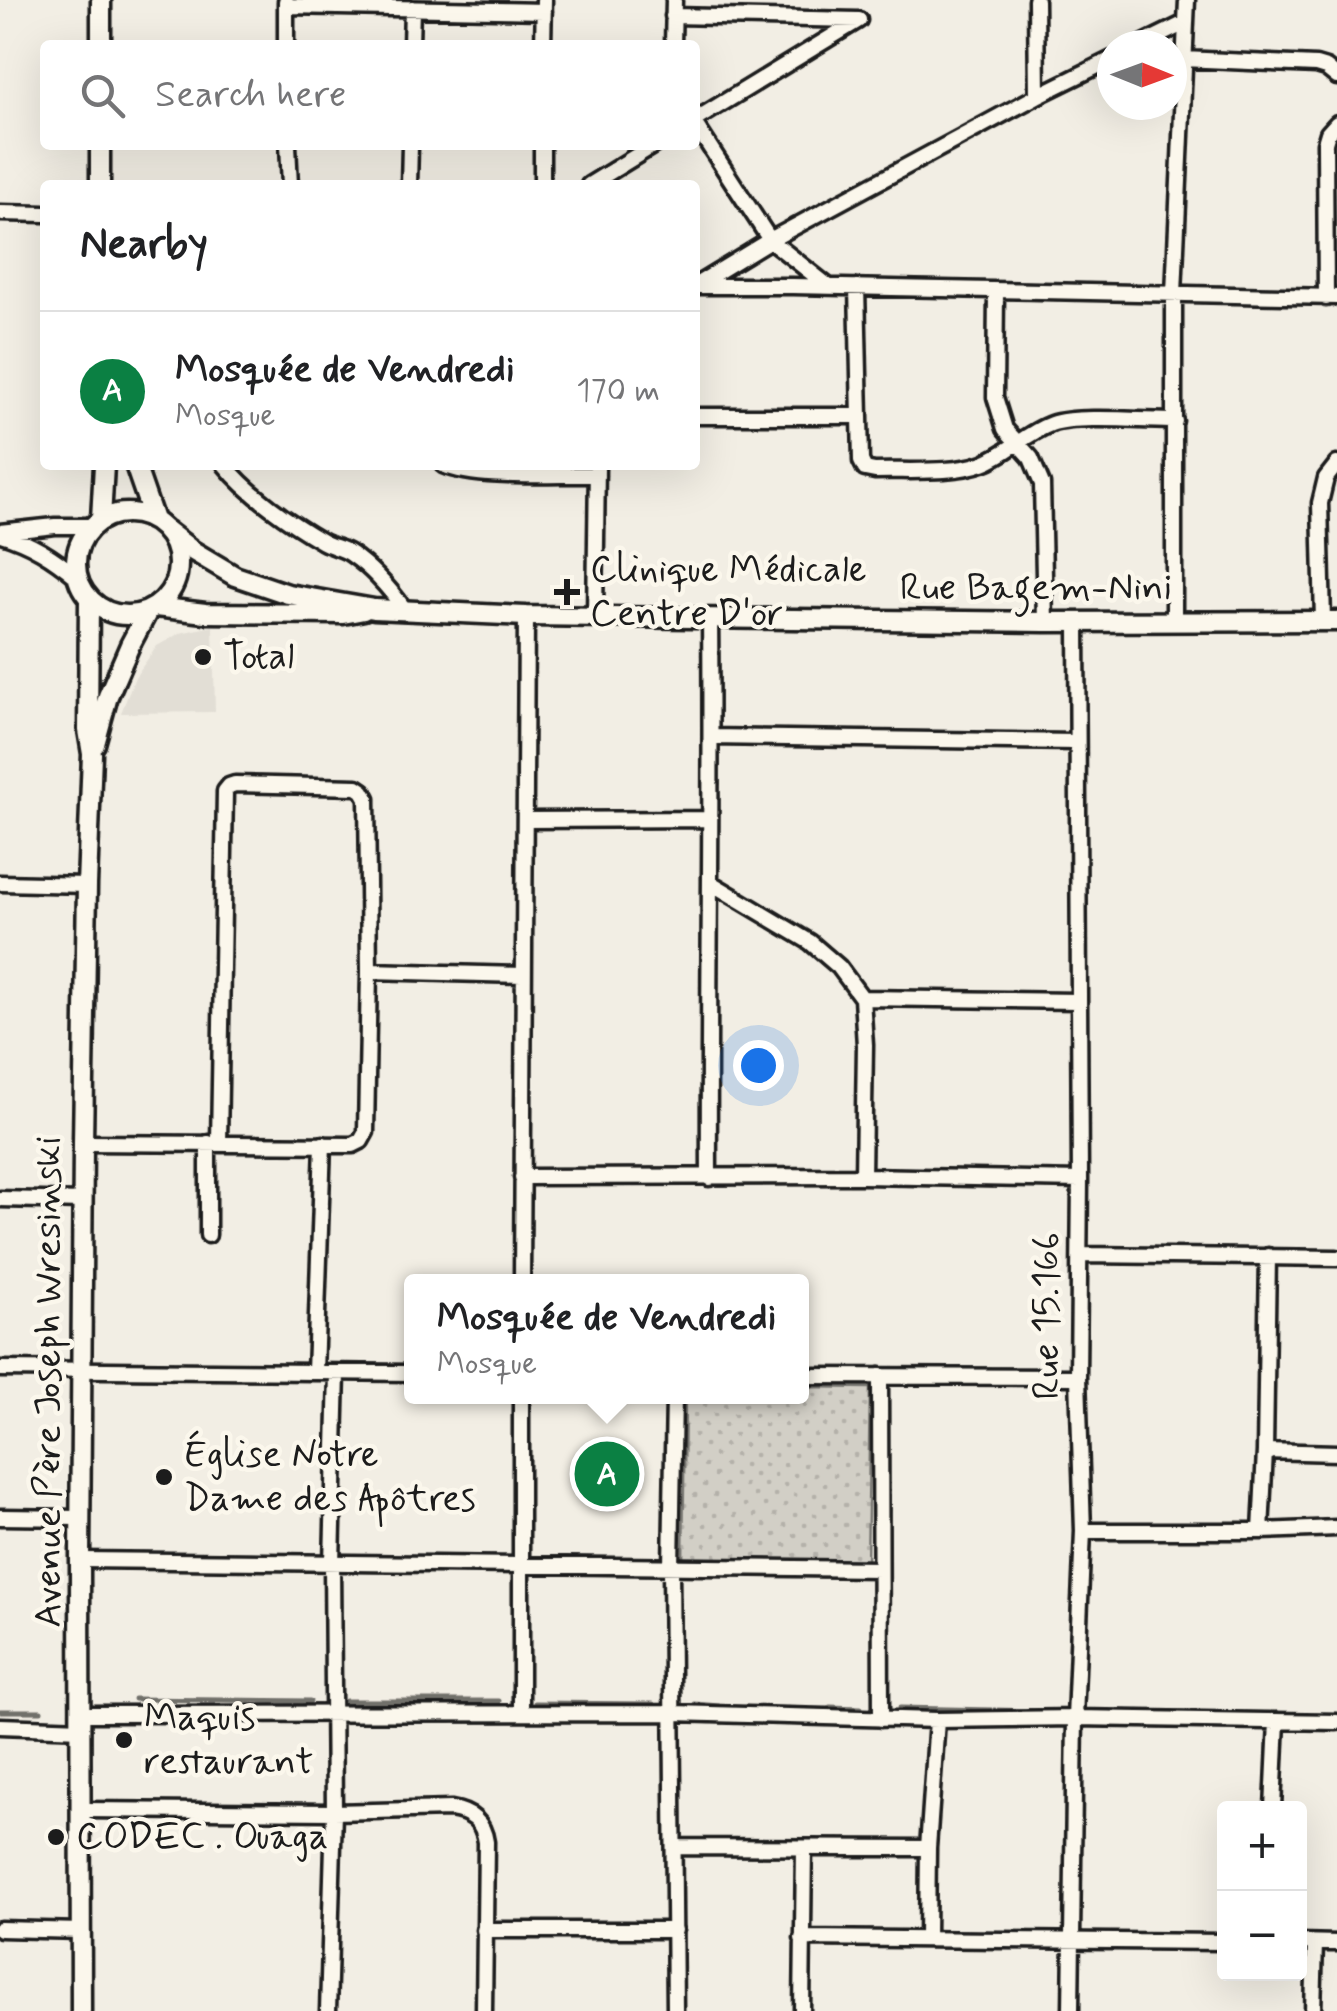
<!DOCTYPE html>
<html lang="en">
<head>
<meta charset="utf-8">
<style>
  body { margin:0; font-family:Mynerve,sans-serif; background:#f2f2f2; color:#202124 }
  .controls { position:absolute; right:30px; bottom:30px; display:grid; overflow:hidden; border-radius:10px; box-shadow:0 10px 40px #0002 }
  .controls button { width:90px; height:90px; display:grid; place-items:center; padding:0; border:0; border-bottom:2px solid #e0e0e0; background:#fff; color:#202124; font:50px sans-serif }
  .compass { position:absolute; left:1097px; top:30px; width:90px; height:90px; border-radius:50%; background:#fff; box-shadow:0 10px 40px #0002; rotate:91deg }
  .you { position:absolute; left:758px; top:1065px; width:35px; height:35px; margin:-25px; border:8px solid #fff; border-radius:50%; background:#1a73e8; box-shadow:0 0 0 15px #1a73e833 }
  .badge { display:grid; place-items:center; width:65px; height:65px; border-radius:50%; background:#0b8043; color:#fff; font-size:32px; font-weight:700 }
  .pin { position:absolute; translate:-50% -50%; border:5px solid #fff; box-shadow:0 2px 10px #0006 }
  .popup { position:absolute; left:404px; top:1274px; width:405px; height:130px; box-sizing:border-box; display:grid; place-content:center; border-radius:10px; background:#fff; filter:drop-shadow(0 2px 8px #0005); font-size:32px; white-space:nowrap; color:#757577 }
  .popup b { font-size:38px; color:#202124 }
  .popup::after { content:''; position:absolute; left:50%; top:100%; margin-left:-20px; border:20px solid transparent; border-top-color:#fff }
  .list { margin:0; padding:0; list-style:none }
  h2 { display:flex; justify-content:space-between; align-items:center; height:130px; margin:0; padding:0 40px; font-size:42px }
  h2 small { font-size:32px; font-weight:400; color:#757577 }
  .list li { display:grid; grid-template-columns:65px 1fr auto; gap:30px; align-items:center; box-sizing:border-box; height:160px; padding:0 40px; border-top:2px solid #e0e0e0 }
  .list b { display:block; font-size:38px; white-space:nowrap }
  .list p { margin:0; font-size:32px; white-space:nowrap; color:#757577 }
  .list em { font-size:32px; font-style:normal; color:#757577 }
  .icon { flex:none; width:55px; height:55px; fill:none; stroke:currentColor; stroke-width:2; stroke-linecap:round; stroke-linejoin:round }
  .map { position:relative; flex:none; width:1337px; height:2011px; overflow:hidden }
  .search { position:absolute; background:#fff; box-shadow:0 10px 40px #0002; left:40px; top:40px; width:660px; height:110px; display:flex; align-items:center; gap:25px; box-sizing:border-box; padding:0 35px; border-radius:10px; color:#757577; font-size:38px }
  .panel { position:absolute; background:#fff; box-shadow:0 10px 40px #0002; left:40px; top:180px; width:660px; height:290px; border-radius:10px }
  .map>svg:first-child { display:block }
  .built { fill:#e2ded5 }
  .grass { fill:url(#grass-dots); stroke:#777671; stroke-width:2.5 }
  .lines { fill:none; stroke-linecap:round; stroke-linejoin:round }
  .stream { stroke:#716f6b; stroke-width:5 }
  .minor-casing { stroke:#1c1c1c; stroke-width:21 }
  .tertiary-casing { stroke:#1c1c1c; stroke-width:25 }
  .minor { stroke:#fbf7ec; stroke-width:14 }
  .tertiary { stroke:#fbf7ec; stroke-width:18 }
  .poi-dot { fill:#1c1c1c; stroke:#fbf7ec; stroke-width:4 }
  .labels { text-anchor:middle; dominant-baseline:central; stroke-width:9; stroke-linejoin:round; paint-order:stroke }
  .poi-label { font-size:38px; fill:#1c1c1c; stroke:#fbf7ec; text-anchor:start }
  .street-label { font-size:38px; fill:#1c1c1c; stroke:#fbf7ec }
</style>
</head>
<body>
<div class="map">
<svg width="1337" height="2011" viewBox="0 0 1337 2011">
  <defs>
    <pattern id="grass-dots" width="8" height="8" patternUnits="userSpaceOnUse" patternTransform="scale(2.5)"><rect width="8" height="8" fill="#d2cfc6"/><path d="M2 2h.1M6 6h.1" fill="none" stroke="#b4b1aa" stroke-width="1.8" stroke-linecap="round"/></pattern>
  </defs>
  <rect width="100%" height="100%" fill="#f2eee4"/>
  <filter id="ink" filterUnits="userSpaceOnUse"><feTurbulence type="fractalNoise" baseFrequency=".01" numOctaves="2"/><feDisplacementMap in="SourceGraphic" scale="20" xChannelSelector="R" yChannelSelector="G"/><feConvolveMatrix kernelMatrix="1 2 1 2 8 2 1 2 1" color-interpolation-filters="sRGB"/></filter>
  <g filter="url(#ink)">
    <!-- built -->
    <path class="built" d="M 213,626 L 215,712 L 121,713 L 135,677 L 157,646 L 180,633 Z"/>
    <!-- grass -->
    <path class="grass" d="M 802,1387 L 870,1388 L 867,1567 L 683,1565 L 685,1397 L 802,1396 Z"/>
    <g class="lines">
      <!-- stream -->
      <path class="stream" d="M 134,1699 L 310,1701
        M 346,1701 L 499,1701
        M 535,1703 L 653,1704
        M 695,1704 L 719,1706
        M 830,1707 L 861,1708
        M 900,1708 L 1044,1711
        M 0,1711 L 41,1711"/>
      <defs>
        <path id="minor" d="M 1036,0 L 1037,96
          M 286,1 L 286,45
          M 286,6 L 544,11
          M 673,16 L 859,20
          M 411,45 L 412,8
          M 543,45 L 544,0
          M 673,45 L 674,0
          M 1140,45 L 1185,23
          M 1183,59 L 1316,65 L 1326,68 L 1337,77
          M 695,120 L 859,20
          M 695,124 L 770,240 L 828,286
          M 288,145 L 290,185
          M 409,185 L 410,145
          M 542,185 L 542,145
          M 589,185 L 654,145
          M 0,213 L 45,214
          M 696,285 L 770,240 L 1037,96 L 1112,59
          M 695,286 L 792,286 L 1337,297
          M 857,287 L 861,461 L 865,469 L 875,471 C 908,470 953,474 983,463 C 1007,454 1026,433 1051,424 C 1076,415 1145,421 1175,421
          M 996,292 L 995,397 L 1005,429 L 1031,458 L 1042,484 L 1045,622
          M 1326,298 L 1325,143 L 1328,133 L 1337,123
          M 695,416 L 859,416
          M 225,465 C 248,494 290,523 323,542 C 332,547 343,548 351,554 C 373,569 390,589 405,610
          M 443,465 C 479,480 556,474 597,475
          M 0,532 L 55,526 L 91,526
          M 1,534 C 31,543 53,557 77,577
          M 595,616 L 597,465
          M 1174,621 L 1174,294 L 1187,0
          M 1323,621 L 1320,503 L 1326,478 L 1337,464
          M 711,737 L 1076,742
          M 525,820 L 709,819
          M 0,883 L 87,885
          M 711,883 L 810,942 L 839,967 L 862,998 L 865,1045 L 863,1176
          M 369,971 L 522,975
          M 862,998 L 1078,1001
          M 83,1143 L 353,1145 L 361,1141 L 366,1132 L 369,971 L 367,798 L 363,791 L 357,787 L 235,784 L 229,786 L 225,791 L 219,1143
          M 522,1177 L 863,1176 L 1080,1180
          M 709,1178 C 708,991 712,804 710,617
          M 0,1199 L 83,1201
          M 208,1235 L 208,1143
          M 1080,1255 L 1337,1258
          M 522,1282 L 526,616
          M 0,1369 L 412,1373
          M 315,1372 L 323,1144
          M 802,1376 L 1078,1377
          M 880,1376 L 881,1719
          M 521,1396 L 521,1713
          M 674,1396 L 671,1567 L 675,2011
          M 1265,1451 L 1337,1453
          M 0,1517 L 80,1518
          M 1083,1531 L 1261,1531 L 1337,1528
          M 1261,1531 L 1265,1451 L 1268,1256
          M 80,1560 L 880,1569
          M 81,1714 L 673,1713 L 937,1720 L 1075,1718 L 1337,1722
          M 0,1726 L 82,1729
          M 1273,1808 L 1277,1721
          M 82,1810 L 334,1812 L 451,1809 C 471,1812 483,1821 486,1842 L 484,2011
          M 674,1847 L 928,1848
          M 0,1929 L 82,1931
          M 484,1930 L 675,1930
          M 802,1938 L 1224,1942
          M 927,1938 L 928,1848 L 937,1720
          M 1300,1942 L 1337,1943
          M 328,2011 L 334,1812 L 332,1563 L 337,1373
          M 802,2011 L 804,1848
          M 1071,2011 L 1075,1718 L 1083,1531 L 1078,1377 L 1080,1180 L 1077,621
          M 1313,2011 L 1315,1943"/>
        <path id="tertiary" d="M 101,45 L 101,0
          M 100,185 L 100,145
          M 135,465 L 154,520
          M76 564a51 51 0 1 1 102 0a51 51 0 1 1-102 0Z
          M 101,519 L 104,465
          M 166,530 L 193,551 L 235,576 L 288,594 L 374,609 L 526,616 L 1045,622 L 1337,621
          M 156,607 L 205,613 L 343,614 L 364,610
          M 95,744 L 108,696 L 130,645 L 148,611
          M 81,2011 L 80,1560 L 83,1143 L 87,885 L 92,754 L 88,730 L 89,599"/>
      </defs>
      <!-- minor casing -->
      <use href="#minor" class="minor-casing"/>
      <!-- tertiary casing -->
      <use href="#tertiary" class="tertiary-casing"/>
      <!-- minor -->
      <use href="#minor" class="minor"/>
      <!-- tertiary -->
      <use href="#tertiary" class="tertiary"/>
    </g>
  </g>
  <!-- markers -->
  <g class="poi-dot">
    <path d="M562 577h10v10h10v10h-10v10h-10v-10h-10v-10h10z"/>
    <circle cx="203" cy="657" r="10"/>
    <circle cx="164" cy="1477" r="10"/>
    <circle cx="124" cy="1740" r="10"/>
    <circle cx="56" cy="1837" r="10"/>
  </g>
  <g class="labels">
    <!-- poi labels -->
    <g class="poi-label">
      <text x="590" y="570">Clinique Médicale<tspan x="590" dy="44">Centre D'or</tspan></text>
      <text x="223" y="657">Total</text>
      <text x="184" y="1455">Église Notre<tspan x="184" dy="44">Dame des Apôtres</tspan></text>
      <text x="144" y="1718">Maquis<tspan x="144" dy="44">restaurant</tspan></text>
      <text x="76" y="1837">CODEC . Ouaga</text>
    </g>
    <!-- street labels -->
    <g class="street-label">
      <text x="1036" y="588">Rue Bagem-Nini</text>
      <text transform="translate(1047 1316) rotate(-90)">Rue 15.166</text>
      <text transform="translate(49 1382) rotate(-90)">Avenue Père Joseph Wresinski</text>
    </g>
  </g>
</svg>
<div class="controls">
<button>+</button>
<button>−</button>
</div>
<svg class="compass" viewBox="-18 -18 36 36"><path d="M0-13l5 13h-10z" fill="#e53935"/><path d="M0 13l5-13h-10z" fill="#757577"/></svg>
<div class="you"></div>
<div class="pin badge" style="left:607px;top:1474px">A</div>
<div class="popup"><b>Mosquée de Vendredi</b>Mosque</div>
<div class="search"><svg class="icon" aria-label="search" viewBox="0 0 24 24"><circle cx="10" cy="10" r="6"/><path d="M15 15l6 6"/></svg>Search here</div>
<section class="panel">
<h2>Nearby<small></small></h2>
<ul class="list">
<li><span class="badge">A</span><div><b>Mosquée de Vendredi</b><p>Mosque</p></div><em>170 m</em></li>
</ul>
</section>
</div>
</body>
</html>
